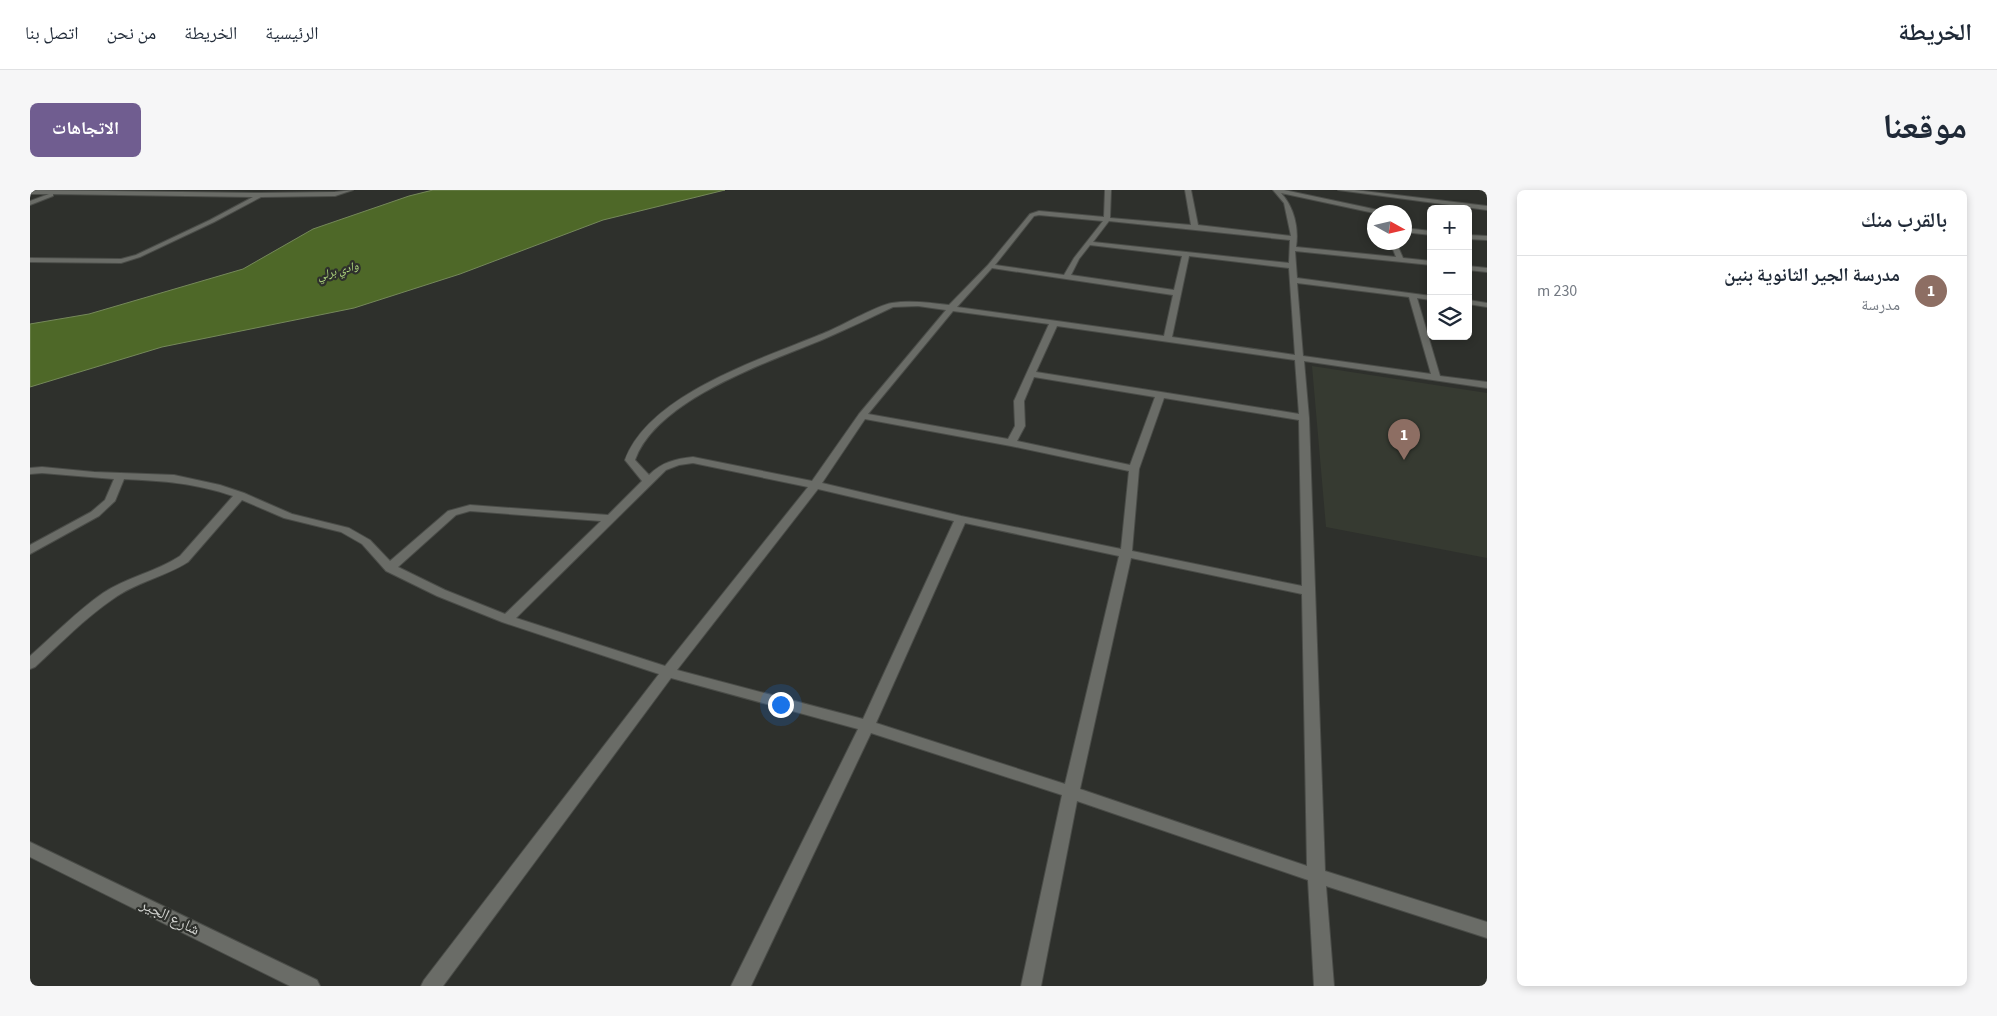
<!DOCTYPE html>
<html lang="ar">
<head>
<meta charset="utf-8">
<style>
  body { margin:0; font-family:"Source Sans 3","Noto Naskh Arabic",sans-serif; background:#f6f6f7; color:#1f2937; direction:rtl }
  .controls { position:absolute; right:15px; top:15px; display:grid; overflow:hidden; border-radius:8px; box-shadow:0 2px 8px #0003 }
  .controls button { width:45px; height:45px; display:grid; place-items:center; padding:0; border:0; border-bottom:1px solid #e0e1e3; background:#fff; color:#1f2937; font:25px sans-serif }
  .compass { position:absolute; left:1337px; top:15px; width:45px; height:45px; border-radius:50%; background:#fff; box-shadow:0 2px 8px #0003; rotate:98deg }
  .you { position:absolute; left:750px; top:514px; width:18px; height:18px; margin:-12px; border:4px solid #fff; border-radius:50%; background:#1a73e8; box-shadow:0 0 0 8px #1a73e833 }
  .badge { display:grid; place-items:center; width:32px; height:32px; border-radius:50%; background:#705d90; color:#fff; font-size:16px; font-weight:700 }
  .pin { position:absolute; translate:-50% -41px; filter:drop-shadow(0 1px 2px #0008) }
  .pin::after { content:''; position:absolute; top:26px; width:18px; height:15px; background:inherit; clip-path:polygon(0 0,100% 0,50% 100%) }
  .list { margin:0; padding:0; list-style:none }
  h2 { display:flex; justify-content:space-between; align-items:center; height:65px; margin:0; padding:0 20px; font-size:21px }
  h2 small { font-size:16px; font-weight:400; color:#747a83 }
  .list li { display:grid; grid-template-columns:32px 1fr auto; gap:15px; align-items:center; box-sizing:border-box; height:70px; padding:0 20px; border-top:1px solid #e0e1e3 }
  .list b { display:block; font-size:19px; white-space:nowrap }
  .list p { margin:0; font-size:16px; white-space:nowrap; color:#747a83 }
  .list em { font-size:16px; font-style:normal; color:#747a83 }
  .icon { flex:none; width:28px; height:28px; fill:none; stroke:currentColor; stroke-width:2; stroke-linecap:round; stroke-linejoin:round }
  .map { position:relative; flex:none; width:1457px; height:796px; overflow:hidden; direction:ltr; border-radius:8px }
  header { display:flex; align-items:center; gap:30px; box-sizing:border-box; height:70px; padding:0 25px; background:#fff; border-bottom:1px solid #e0e1e3 }
  header strong { font-size:24px }
  nav { display:flex; gap:28px; margin-inline-start:auto; font-size:18px }
  .intro { display:flex; align-items:center; justify-content:space-between; box-sizing:border-box; height:120px; padding:0 30px }
  h1 { margin:0; font-size:35px }
  .button { padding:12px 22px; border-radius:8px; background:#705d90; color:#fff; font-size:18px; font-weight:700 }
  main { display:flex; gap:30px; padding:0 30px }
  aside { flex:1; background:#fff; border-radius:8px; box-shadow:0 2px 8px #0003 }
  .map>svg:first-child { display:block }
  .built { fill:#363a31 }
  .water { fill:#4e6828; stroke:#75885a }
  .lines { fill:none; stroke-linecap:round; stroke-linejoin:round }
  .minor-casing { stroke:#4a4c48; stroke-width:2 }
  .minor { fill:#6a6c67; fill-rule:evenodd }
  .labels { text-anchor:middle; dominant-baseline:central; stroke-width:4.5; stroke-linejoin:round; paint-order:stroke }
  .far-water-label { font-size:12px; font-style:italic; fill:#b4dd82; stroke:#2e302c }
  .near-street-label { font-size:16px; fill:#d1d2cf; stroke:#2e302c }
</style>
</head>
<body>
<header>
<strong>الخريطة</strong>
<nav><a>الرئيسية</a><a>الخريطة</a><a>من نحن</a><a>اتصل بنا</a></nav>
</header>
<div class="intro"><h1>موقعنا</h1><a class="button">الاتجاهات</a></div>
<main>
<aside>
<h2>بالقرب منك<small></small></h2>
<ul class="list">
<li><span class="badge" style="background:#8d6e63">1</span><div><b>مدرسة الجير الثانوية بنين</b><p>مدرسة</p></div><em>230 m</em></li>
</ul>
</aside>
<div class="map">
<svg width="1457" height="796" viewBox="0 0 1457 796">
  <rect width="100%" height="100%" fill="#2e302c"/>
  <!-- built -->
  <path class="built" d="M 1282,176 L 1457,203 L 1457,368 L 1296,337 Z"/>
  <!-- water -->
  <path class="water" d="M 403,0 L 695,0 L 573,30 L 430,84 L 324,118 L 132,157 L 0,197 L 0,134 L 59,124 L 213,79 L 283,39 L 379,6 Z"/>
  <g class="lines">
    <defs>
      <path id="minor" d="M 0,0 L 229,3 L 305,2 L 323,0 L 305,6 L 231,7 L 184,32 L 110,67 L 91,73 L 0,72 L 0,68 L 91,69 L 106,65 L 180,30 L 223,7 L 23,4 L 23,6 L 0,15 L 0,11 L 19,4 L 0,4 Z
        M 1075,0 L 1081,0 L 1080,28 L 1161,35 L 1155,0 L 1161,0 L 1168,35 L 1261,46 L 1254,13 L 1243,0 L 1254,0 L 1348,20 L 1351,22 L 1344,23 L 1251,3 C 1264,17 1269,38 1266,57 L 1366,67 L 1360,52 L 1366,52 L 1373,68 L 1401,71 L 1401,75 L 1265,61 L 1267,88 L 1401,106 L 1401,110 L 1387,108 L 1410,186 L 1457,192 L 1457,198 L 1274,171 L 1279,228 L 1295,681 L 1457,732 L 1457,748 L 1296,696 L 1304,796 L 1284,796 L 1278,690 L 1047,611 L 1011,796 L 991,796 L 1032,605 L 841,543 L 721,796 L 701,796 L 828,539 L 641,488 L 413,796 L 391,796 L 394,790 L 629,484 L 472,432 L 407,406 L 356,381 L 332,354 L 311,342 L 254,328 L 212,310 L 158,372 C 135,387 106,392 83,409 C 55,428 30,454 5,477 L 0,479 L 0,466 C 24,445 47,421 73,403 C 97,387 126,382 150,366 L 203,306 C 164,293 135,291 94,289 L 85,311 L 69,326 L 0,364 L 0,355 L 61,322 L 75,310 L 84,289 L 12,283 L 0,284 L 0,278 L 12,277 L 64,282 L 144,285 L 190,295 L 214,303 L 262,324 L 319,338 L 340,350 L 360,371 L 418,321 L 440,315 L 578,325 L 612,291 L 595,270 C 620,202 738,167 799,141 C 815,134 848,115 862,113 C 881,110 901,113 919,115 L 958,75 L 1000,24 L 1009,21 L 1074,27 ZM 1009,25 L 1073,31 L 1044,68 L 1034,85 L 965,75 L 1004,26 ZM 1079,31 L 1260,50 L 1259,73 L 1063,52 ZM 1060,55 L 1152,66 L 1144,100 L 1041,85 L 1049,69 ZM 1159,66 L 1259,78 L 1265,165 L 1142,147 ZM 962,78 L 1143,105 L 1134,146 L 927,117 ZM 1267,93 L 1379,107 L 1401,184 L 1273,166 ZM 888,116 L 916,120 L 829,224 L 782,291 L 663,267 C 645,269 632,272 619,285 L 605,270 C 627,209 739,172 794,149 C 817,139 840,128 863,117 ZM 923,121 L 1019,134 L 984,211 L 985,236 L 978,249 L 838,224 ZM 1027,136 L 1265,170 L 1269,224 L 1006,182 ZM 1004,187 L 1125,207 L 1100,275 L 987,251 L 995,236 L 994,211 ZM 1134,208 L 1269,230 L 1272,396 L 1102,361 L 1109,279 ZM 835,229 L 981,256 L 1099,281 L 1091,359 L 931,326 L 792,293 ZM 663,273 L 778,297 L 635,476 L 486,428 L 636,280 L 649,275 ZM 788,299 L 924,331 L 833,529 L 647,480 ZM 440,321 L 571,331 L 475,424 L 415,400 L 368,377 L 426,325 ZM 935,333 L 1089,366 L 1035,594 L 846,533 ZM 1101,368 L 1272,404 L 1277,676 L 1050,599 Z
        M 1308,0 L 1325,0 L 1457,16 L 1457,20 Z
        M 1374,38 L 1401,41 L 1401,45 L 1374,42 Z
        M 1438,45 L 1457,46 L 1457,50 L 1438,49 Z
        M 1438,76 L 1457,78 L 1457,82 L 1438,80 Z
        M 1438,110 L 1457,113 L 1457,117 L 1438,114 Z
        M 0,652 L 287,790 L 290,796 L 260,796 L 0,667 Z"/>
    </defs>
    <!-- minor casing -->
    <use href="#minor" class="minor-casing"/>
    <!-- minor -->
    <use href="#minor" class="minor"/>
  </g>
  <g class="labels">
    <!-- far-water labels -->
    <g class="far-water-label">
      <text transform="translate(308 81) rotate(-15)">وادي برلي</text>
    </g>
    <!-- near-street labels -->
    <g class="near-street-label">
      <text transform="translate(140 727) rotate(26)">شارع الجير</text>
    </g>
  </g>
</svg>
<div class="controls">
<button>+</button>
<button>−</button>
<button><svg class="icon" aria-label="layers" viewBox="0 0 24 24"><path d="M12 4l9 5-9 5-9-5zM3 14l9 5 9-5"/></svg></button>
</div>
<svg class="compass" viewBox="-18 -18 36 36"><path d="M0-13l5 13h-10z" fill="#e53935"/><path d="M0 13l5-13h-10z" fill="#747a83"/></svg>
<div class="you"></div>
<div class="pin badge" style="left:1374px;top:270px;background:#8d6e63">1</div>
</div>
</main>
</body>
</html>
